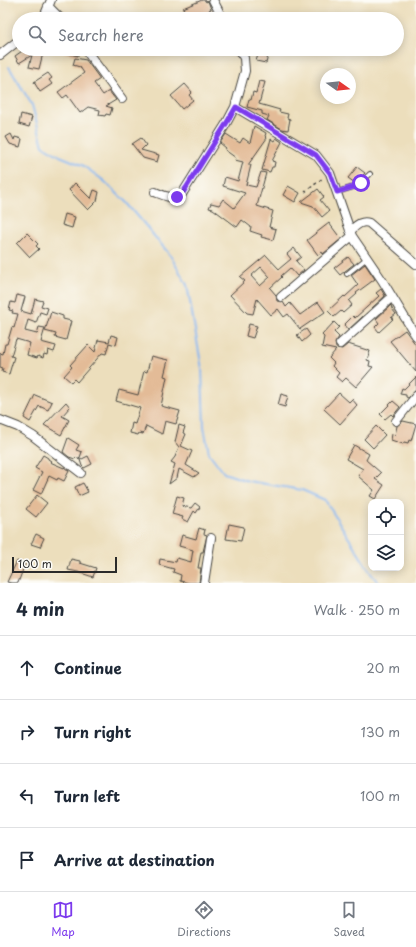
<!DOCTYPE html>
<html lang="en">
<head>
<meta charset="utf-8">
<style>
  body { margin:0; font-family:"Playpen Sans",sans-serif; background:#f6f6f7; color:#1f2937 }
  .controls { position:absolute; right:12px; bottom:12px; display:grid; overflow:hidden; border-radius:8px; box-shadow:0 2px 10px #0003 }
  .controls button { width:36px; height:36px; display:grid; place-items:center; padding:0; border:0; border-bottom:1px solid #e0e1e3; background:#fff; color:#1f2937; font:20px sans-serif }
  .compass { position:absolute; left:320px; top:68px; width:36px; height:36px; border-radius:50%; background:#fff; box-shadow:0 2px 10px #0003; rotate:105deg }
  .scale { position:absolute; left:12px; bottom:10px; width:105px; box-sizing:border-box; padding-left:4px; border:2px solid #2b2b2b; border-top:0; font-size:11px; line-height:14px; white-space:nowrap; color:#2b2b2b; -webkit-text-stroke:3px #fdfcf7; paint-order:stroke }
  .stop { position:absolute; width:12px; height:12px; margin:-9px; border:3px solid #7c3aed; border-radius:50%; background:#fff }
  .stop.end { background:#7c3aed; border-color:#fff; box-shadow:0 1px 4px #0008 }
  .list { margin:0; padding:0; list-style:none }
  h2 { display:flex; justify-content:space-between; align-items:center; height:52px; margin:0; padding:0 16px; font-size:17px }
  h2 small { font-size:13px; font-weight:400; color:#747a83 }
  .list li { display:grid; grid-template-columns:26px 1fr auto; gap:12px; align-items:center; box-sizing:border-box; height:64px; padding:0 16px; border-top:1px solid #e0e1e3 }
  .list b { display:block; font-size:15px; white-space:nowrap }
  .list em { font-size:13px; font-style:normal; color:#747a83 }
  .icon { flex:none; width:22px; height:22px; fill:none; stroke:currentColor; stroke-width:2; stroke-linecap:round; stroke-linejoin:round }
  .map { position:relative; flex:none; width:416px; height:583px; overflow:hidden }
  .search { position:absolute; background:#fff; box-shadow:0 2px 10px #0003; left:12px; right:12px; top:12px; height:44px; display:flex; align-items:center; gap:10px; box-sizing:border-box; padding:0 14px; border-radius:22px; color:#747a83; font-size:15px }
  .sheet { height:308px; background:#fff }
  nav { display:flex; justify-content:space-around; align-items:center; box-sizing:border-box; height:56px; border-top:1px solid #e0e1e3; background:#fff; font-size:11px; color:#747a83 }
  nav a { display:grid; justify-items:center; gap:2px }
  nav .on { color:#7c3aed }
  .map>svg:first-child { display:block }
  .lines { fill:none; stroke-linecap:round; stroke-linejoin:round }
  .stream { stroke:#84b5f0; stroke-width:2 }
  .building { fill:#e3bb97; fill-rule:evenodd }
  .lane-casing { stroke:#484641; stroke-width:6 }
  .street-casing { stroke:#484641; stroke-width:10 }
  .path { stroke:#484641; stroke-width:1.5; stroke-dasharray:3 3; stroke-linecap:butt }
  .lane { stroke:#fff; stroke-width:4 }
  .street { stroke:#fff; stroke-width:8 }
  .route { stroke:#7c3aed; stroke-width:5 }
</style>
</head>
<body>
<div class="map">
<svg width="416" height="583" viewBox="0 0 416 583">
  <rect width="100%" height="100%" fill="#fdfcf7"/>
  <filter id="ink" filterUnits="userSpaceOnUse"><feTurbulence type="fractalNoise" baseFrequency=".025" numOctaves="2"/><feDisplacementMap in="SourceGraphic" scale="8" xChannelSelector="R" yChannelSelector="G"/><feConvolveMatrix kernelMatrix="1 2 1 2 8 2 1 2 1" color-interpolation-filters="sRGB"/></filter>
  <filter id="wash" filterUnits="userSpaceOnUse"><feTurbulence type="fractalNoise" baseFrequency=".012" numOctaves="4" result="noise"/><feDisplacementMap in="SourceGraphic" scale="16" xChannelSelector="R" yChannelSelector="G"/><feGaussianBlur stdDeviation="0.9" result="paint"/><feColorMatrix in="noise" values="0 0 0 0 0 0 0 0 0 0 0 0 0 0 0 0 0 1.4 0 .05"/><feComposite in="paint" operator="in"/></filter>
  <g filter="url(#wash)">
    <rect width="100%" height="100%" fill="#ecdebc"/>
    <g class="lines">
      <!-- stream -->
      <path class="stream" d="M 9,67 L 32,105 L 43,146 L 60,156 L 82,165 L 103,180 L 126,202 L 170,255 L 187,285 L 202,369 L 204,427 L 209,453 L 224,473 L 248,481 L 302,490 L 325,500 L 372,575 L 379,583"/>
    </g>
    <g id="blocks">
      <!-- building -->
      <path class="building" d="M 202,0 L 205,0 L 206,2 L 208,1 L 211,9 L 209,10 L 211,15 L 200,19 L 188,19 L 183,8 Z
        M 25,49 L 44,49 L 39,69 L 29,67 L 32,55 L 19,63 L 15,56 Z
        M 59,49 L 79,49 L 78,56 L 59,51 Z
        M 260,49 L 267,49 L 265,55 L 268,56 L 266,63 L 256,61 Z
        M 75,58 L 86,60 L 100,79 L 94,83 L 103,95 L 109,91 L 116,100 L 106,106 L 112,108 L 110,115 L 106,114 L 105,116 L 99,115 L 100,110 L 88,107 L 80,113 L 67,95 L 63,98 L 58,92 L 84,73 L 80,67 L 73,65 Z
        M 48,73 L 52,78 L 49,80 L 52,84 L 40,92 L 34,82 Z
        M 259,81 L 265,82 L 259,104 L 280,110 L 279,112 L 288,114 L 287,118 L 290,119 L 288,130 L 282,129 L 267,120 L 269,116 L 262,114 L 262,111 L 247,107 L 249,99 L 251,100 L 253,92 L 256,93 Z
        M 185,84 L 192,92 L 189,95 L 193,100 L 182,109 L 171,96 Z
        M 21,114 L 32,117 L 29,127 L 19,124 Z
        M 254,126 L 266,133 L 265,136 L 267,138 L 248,165 L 251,165 L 246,185 L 256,187 L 261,172 L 266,173 L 257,206 L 273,211 L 269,227 L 276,229 L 273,240 L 261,237 L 262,235 L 250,231 L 251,227 L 242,220 L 237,227 L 213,209 L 209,208 L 211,203 L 219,205 L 223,199 L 234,208 L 245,193 L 223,186 L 225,177 L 238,181 L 243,162 L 235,160 L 236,158 L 225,150 L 226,148 L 220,143 L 226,134 L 240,143 L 243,138 L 250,143 Z
        M 11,134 L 14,140 L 15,137 L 22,139 L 20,147 L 10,144 L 6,137 Z
        M 141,138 L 146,145 L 141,150 L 159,155 L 157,162 L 143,158 L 132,144 Z
        M 276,138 L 282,142 L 272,161 L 275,162 L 274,167 L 272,167 L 270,172 L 262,170 L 271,139 L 274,141 Z
        M 357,167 L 365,173 L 355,183 L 348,178 Z
        M 75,183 L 91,199 L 94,190 L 99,192 L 97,201 L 88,210 L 69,190 Z
        M 288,186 L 300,193 L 295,202 L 283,195 Z
        M 318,189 L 324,197 L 320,200 L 329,211 L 322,217 L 313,206 L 301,202 Z
        M 65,214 L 75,217 L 72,228 L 62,225 Z
        M 329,223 L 341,239 L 323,254 L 322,252 L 318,255 L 307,240 Z
        M 27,233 L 38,244 L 36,246 L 39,249 L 30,257 L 17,243 Z
        M 294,248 L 301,257 L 296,261 L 304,270 L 297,276 L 290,268 L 281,276 L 282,277 L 270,288 L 276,295 L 277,301 L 283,302 L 286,307 L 290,303 L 300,315 L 318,302 L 325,312 L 300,329 L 288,314 L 284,317 L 278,309 L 271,315 L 257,299 L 253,314 L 247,313 L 230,295 L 245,281 L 240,277 L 266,255 L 279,269 L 291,259 L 287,254 ZM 261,267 L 270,277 L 260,286 L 251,276 Z
        M 348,257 L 354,264 L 340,275 L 334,268 Z
        M 365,264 L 375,279 L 356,293 L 357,294 L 349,301 L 352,305 L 343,313 L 341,311 L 334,317 L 328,311 L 344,296 L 345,297 L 358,285 L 351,275 Z
        M 381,289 L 385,296 L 348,330 L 344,325 L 353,316 L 355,318 L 379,296 L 376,293 Z
        M 17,295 L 25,297 L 21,311 L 31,314 L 35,299 L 43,301 L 41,306 L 48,308 L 46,314 L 40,312 L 36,323 L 28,320 L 25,331 L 37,334 L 39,327 L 45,328 L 41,342 L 56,346 L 54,352 L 48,350 L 47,355 L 44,354 L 43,358 L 38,356 L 37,358 L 27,355 L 30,343 L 16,339 L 11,356 L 14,357 L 9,374 L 2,372 L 3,368 L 0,367 L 0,353 L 3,354 L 5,344 L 7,344 L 12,327 L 14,328 L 18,314 L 12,313 L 13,311 L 9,310 L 11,302 L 15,303 Z
        M 391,305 L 392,309 L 396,314 L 391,318 L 393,319 L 379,332 L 375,327 L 379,323 L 376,319 Z
        M 51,312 L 63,316 L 63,319 L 71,321 L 66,340 L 55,337 L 56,334 L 45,331 Z
        M 334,322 L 339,327 L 334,332 L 339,337 L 335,343 L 336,348 L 342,349 L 348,344 L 370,351 L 367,360 L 370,361 L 369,366 L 373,367 L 356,387 L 346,378 L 342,382 L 336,377 L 339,373 L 332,366 L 334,363 L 329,358 L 336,350 L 322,347 L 324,337 L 322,335 Z
        M 249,324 L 257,326 L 253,338 L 246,336 Z
        M 306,329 L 310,335 L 302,342 L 297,335 Z
        M 405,330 L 416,345 L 416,372 L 390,341 Z
        M 111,335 L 118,337 L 116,345 L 109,343 L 106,354 L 102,353 L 77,382 L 74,379 L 71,382 L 64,376 L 72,367 L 70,365 L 88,345 L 95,352 L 98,340 L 109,342 Z
        M 151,356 L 168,360 L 164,376 L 167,377 L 161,406 L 180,411 L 176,424 L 165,421 L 162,434 L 146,426 L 143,434 L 139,433 L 138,435 L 130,433 L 132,423 L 135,424 L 140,408 L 116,401 L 119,390 L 138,395 L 144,371 L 147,372 Z
        M 416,377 L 416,389 L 415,391 L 408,398 L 406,397 L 406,395 L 400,394 L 402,388 L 404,389 Z
        M 339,393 L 349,402 L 352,399 L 357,405 L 340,424 L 324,409 Z
        M 281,394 L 288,396 L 285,407 L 278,405 Z
        M 35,395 L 52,402 L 48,410 L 39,406 L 30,422 L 24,418 Z
        M 393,401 L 400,407 L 393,416 L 391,414 L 385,419 L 380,414 Z
        M 66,402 L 70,407 L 62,416 L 69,420 L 61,435 L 44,425 Z
        M 403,421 L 416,424 L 411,441 L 409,440 L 408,443 L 404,442 L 403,444 L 391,440 L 392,434 L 395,435 L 397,426 Z
        M 179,425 L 185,427 L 183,433 L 186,434 L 181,446 L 192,451 L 186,465 L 199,473 L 194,477 L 179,469 L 177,478 L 169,484 L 175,464 L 171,462 L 175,457 L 179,447 L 175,442 Z
        M 376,426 L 385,435 L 373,448 L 364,439 Z
        M 68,438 L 79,445 L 76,450 L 82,452 L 79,460 L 77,457 L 75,459 L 69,457 L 63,452 Z
        M 354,445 L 369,454 L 366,460 L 381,473 L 375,479 L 384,485 L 375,499 L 370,496 L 374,490 L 358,476 L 363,469 L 346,459 Z
        M 43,455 L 48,458 L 48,459 L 51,461 L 50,462 L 64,468 L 64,467 L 69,471 L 64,481 L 58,478 L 57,480 L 49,476 L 41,494 L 33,490 L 42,472 L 35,468 Z
        M 88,456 L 92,464 L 84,468 L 82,466 L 80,460 Z
        M 83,483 L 88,492 L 79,496 L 75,487 Z
        M 37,495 L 47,503 L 36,517 L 26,509 Z
        M 177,496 L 184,498 L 182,506 L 191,508 L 195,503 L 200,507 L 196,513 L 194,511 L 188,522 L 182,519 L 183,517 L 172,514 Z
        M 229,524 L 244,527 L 241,541 L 226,539 Z
        M 199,528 L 205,530 L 204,534 L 207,535 L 203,552 L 201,552 L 198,568 L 201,568 L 199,583 L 189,583 L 180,581 L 181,575 L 173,572 L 174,569 L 159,565 L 160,559 L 176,562 L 177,558 L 191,562 L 193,550 L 179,546 L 182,535 L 196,539 Z
        M 36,534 L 44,538 L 40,547 L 31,544 Z
        M 71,559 L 80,561 L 80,563 L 96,568 L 93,577 L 78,572 L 68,570 Z
        M 17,561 L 25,564 L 18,583 L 11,583 L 7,582 Z"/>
    </g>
  </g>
  <g filter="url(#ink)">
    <use href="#blocks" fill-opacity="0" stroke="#484641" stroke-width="1"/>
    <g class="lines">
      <defs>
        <path id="lane" d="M 337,192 L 357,186 L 370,174
          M 347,274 L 367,258"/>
        <path id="street" d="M 213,0 L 223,19
          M 48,6 L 61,19
          M 43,19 L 51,0
          M 85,49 L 122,99
          M 0,55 L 19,40
          M 235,107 L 316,155 L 330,173 L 352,236 L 382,280 L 416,336
          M 155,192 C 165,196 172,200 182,194 L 226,124 L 235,107 L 245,71 L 244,58 L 239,49
          M 350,231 C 356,226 361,220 369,223 L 416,264
          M 281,297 L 352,236
          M 340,344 L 392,297
          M 0,420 L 18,427 L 33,436 L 81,473
          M 396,421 L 416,396
          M 204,583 L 211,538"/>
      </defs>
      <!-- lane casing -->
      <use href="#lane" class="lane-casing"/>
      <!-- street casing -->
      <use href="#street" class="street-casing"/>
      <!-- path -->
      <path class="path" d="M 305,192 L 323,178"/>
      <!-- lane -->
      <use href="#lane" class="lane"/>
      <!-- street -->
      <use href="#street" class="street"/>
    </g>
  </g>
  <g class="lines" filter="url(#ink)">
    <!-- route -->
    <path class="route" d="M 177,197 L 182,194 L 186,188 L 226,124 L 236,107 L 316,155 L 330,173 L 337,192 L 357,186 L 361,183"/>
  </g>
</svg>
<div class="controls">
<button><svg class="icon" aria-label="locate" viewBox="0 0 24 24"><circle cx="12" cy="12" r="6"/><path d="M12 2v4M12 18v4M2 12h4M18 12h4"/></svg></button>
<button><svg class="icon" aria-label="layers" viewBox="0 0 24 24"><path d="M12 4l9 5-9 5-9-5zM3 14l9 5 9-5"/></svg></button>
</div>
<svg class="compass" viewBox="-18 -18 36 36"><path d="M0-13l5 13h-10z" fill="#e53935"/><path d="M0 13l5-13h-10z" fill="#747a83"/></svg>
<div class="scale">100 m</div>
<div class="stop" style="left:361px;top:183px"></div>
<div class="stop end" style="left:177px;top:197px"></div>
<div class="search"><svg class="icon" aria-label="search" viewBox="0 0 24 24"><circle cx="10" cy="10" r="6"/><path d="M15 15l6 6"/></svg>Search here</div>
</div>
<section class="sheet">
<h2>4 min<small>Walk · 250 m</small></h2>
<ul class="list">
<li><svg class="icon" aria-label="ahead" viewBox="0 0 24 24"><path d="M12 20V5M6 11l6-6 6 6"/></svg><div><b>Continue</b></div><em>20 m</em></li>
<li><svg class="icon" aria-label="right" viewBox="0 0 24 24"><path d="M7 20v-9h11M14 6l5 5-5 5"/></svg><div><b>Turn right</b></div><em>130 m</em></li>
<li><svg class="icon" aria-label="left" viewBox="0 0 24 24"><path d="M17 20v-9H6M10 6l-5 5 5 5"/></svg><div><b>Turn left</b></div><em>100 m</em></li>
<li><svg class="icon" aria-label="arrive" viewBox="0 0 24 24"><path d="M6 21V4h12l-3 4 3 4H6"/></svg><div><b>Arrive at destination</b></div></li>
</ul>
</section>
<nav>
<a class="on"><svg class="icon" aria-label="map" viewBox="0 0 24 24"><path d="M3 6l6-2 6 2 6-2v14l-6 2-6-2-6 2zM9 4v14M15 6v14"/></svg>Map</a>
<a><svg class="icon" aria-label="directions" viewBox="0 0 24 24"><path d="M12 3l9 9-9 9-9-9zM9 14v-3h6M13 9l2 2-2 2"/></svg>Directions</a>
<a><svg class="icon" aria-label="saved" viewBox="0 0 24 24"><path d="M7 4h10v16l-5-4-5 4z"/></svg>Saved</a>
</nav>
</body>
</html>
